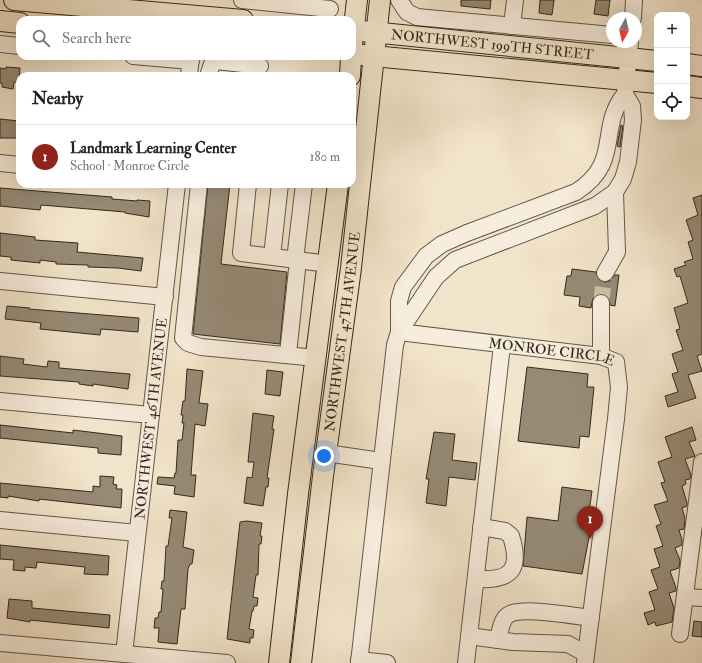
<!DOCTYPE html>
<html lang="en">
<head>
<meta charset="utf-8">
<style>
  body { margin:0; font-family:"IM FELL Double Pica",serif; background:#f6f6f6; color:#222 }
  .controls { position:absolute; right:12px; top:12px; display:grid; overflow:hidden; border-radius:8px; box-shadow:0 4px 16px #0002 }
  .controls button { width:36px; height:36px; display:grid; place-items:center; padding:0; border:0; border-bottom:1px solid #e0e0e0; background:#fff; color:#222; font:20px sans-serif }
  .compass { position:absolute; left:606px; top:12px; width:36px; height:36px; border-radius:50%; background:#fff; box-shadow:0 4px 16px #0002; rotate:188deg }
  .you { position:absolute; left:324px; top:456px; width:14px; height:14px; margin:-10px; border:3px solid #fff; border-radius:50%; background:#1a73e8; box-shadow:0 0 0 6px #1a73e833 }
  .badge { display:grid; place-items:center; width:26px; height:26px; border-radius:50%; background:#8f2418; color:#fff; font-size:13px; font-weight:700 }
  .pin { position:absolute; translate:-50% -33px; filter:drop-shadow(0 1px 2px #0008) }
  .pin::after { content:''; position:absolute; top:21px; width:14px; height:12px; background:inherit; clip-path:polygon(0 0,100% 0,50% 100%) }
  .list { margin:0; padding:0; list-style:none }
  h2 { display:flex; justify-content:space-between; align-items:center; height:52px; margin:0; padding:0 16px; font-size:17px }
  h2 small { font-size:13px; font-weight:400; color:#767676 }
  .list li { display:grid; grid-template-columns:26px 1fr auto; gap:12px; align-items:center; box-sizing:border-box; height:64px; padding:0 16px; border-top:1px solid #e0e0e0 }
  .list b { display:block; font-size:15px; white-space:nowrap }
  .list p { margin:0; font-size:13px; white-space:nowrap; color:#767676 }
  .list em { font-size:13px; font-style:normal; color:#767676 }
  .icon { flex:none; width:22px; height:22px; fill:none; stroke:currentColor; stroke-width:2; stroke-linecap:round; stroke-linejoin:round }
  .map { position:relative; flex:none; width:702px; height:663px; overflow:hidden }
  .search { position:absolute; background:#fff; box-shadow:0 4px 16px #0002; left:16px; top:16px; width:340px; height:44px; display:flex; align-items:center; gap:10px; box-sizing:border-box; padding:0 14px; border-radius:12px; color:#767676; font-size:15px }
  .panel { position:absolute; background:#fff; box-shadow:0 4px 16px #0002; left:16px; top:72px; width:340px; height:116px; border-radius:12px }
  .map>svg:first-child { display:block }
  .building { fill:#968a76; stroke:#33291b }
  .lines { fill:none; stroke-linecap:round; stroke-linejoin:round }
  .minor-tunnel { stroke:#ccbfa7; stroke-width:16; stroke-dasharray:16 8; stroke-linecap:butt }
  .minor-casing { stroke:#635847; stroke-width:18 }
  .major-casing { stroke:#33291b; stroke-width:22 }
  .minor { stroke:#f7eddd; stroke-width:16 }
  .major { stroke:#f2e4ca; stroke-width:20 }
  .labels { text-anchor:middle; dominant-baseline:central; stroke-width:3; stroke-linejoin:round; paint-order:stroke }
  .street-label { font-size:14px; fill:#33291b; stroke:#f7eddd }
</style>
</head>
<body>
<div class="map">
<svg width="702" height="663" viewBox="0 0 702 663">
  <rect width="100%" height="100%" fill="#f2e4ca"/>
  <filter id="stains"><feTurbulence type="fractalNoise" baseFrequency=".005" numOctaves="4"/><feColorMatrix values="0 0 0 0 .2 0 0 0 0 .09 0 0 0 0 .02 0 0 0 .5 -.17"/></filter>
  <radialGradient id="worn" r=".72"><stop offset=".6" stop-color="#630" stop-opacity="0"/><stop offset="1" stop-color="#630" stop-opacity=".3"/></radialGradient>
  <!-- building -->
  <path class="building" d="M 461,0 L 491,0 L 490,9 L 461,6 Z
    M 540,0 L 554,0 L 552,15 L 539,13 Z
    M 596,0 L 610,0 L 608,16 L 594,14 Z
    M 6,67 L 20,68 L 19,82 L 14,82 L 13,89 L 2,87 L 2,83 L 0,83 L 0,68 L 6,69 Z
    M 0,119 L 19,121 L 18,138 L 0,138 Z
    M 621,125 L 623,126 L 620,147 L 617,146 Z
    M 208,184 L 230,184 L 221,264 L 287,272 L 280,344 L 193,334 Z
    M 0,188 L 112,197 L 112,199 L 137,201 L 137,200 L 150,201 L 149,217 L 125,213 L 125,212 L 41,205 L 40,210 L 0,206 Z
    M 702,195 L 702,354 L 697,356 L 702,371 L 688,375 L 696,398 L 668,407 L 665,396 L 678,392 L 672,374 L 678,372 L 672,354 L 683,350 L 676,330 L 680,329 L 674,308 L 688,303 L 680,276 L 677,277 L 674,269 L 686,265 L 684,262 L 693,259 L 688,242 L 693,240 L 686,220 L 698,215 L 693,198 Z
    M 0,233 L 35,237 L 35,240 L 78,243 L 77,252 L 143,258 L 141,271 L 118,268 L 88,267 L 88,265 L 56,264 L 56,262 L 40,260 L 40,263 L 11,260 L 11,257 L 0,256 Z
    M 572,269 L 596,272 L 597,278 L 605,282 L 610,281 L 615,275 L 619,275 L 615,306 L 610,305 L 609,298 L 601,294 L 593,298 L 591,308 L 579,306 L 580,297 L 564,295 L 567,276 L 571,276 Z
    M 7,306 L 30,308 L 29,309 L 139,318 L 138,332 L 101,329 L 100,335 L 40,329 L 41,323 L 5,319 Z
    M 0,356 L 24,359 L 23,364 L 47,367 L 48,361 L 59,362 L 59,368 L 130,374 L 128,389 L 93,384 L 93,386 L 79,384 L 79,382 L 0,376 Z
    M 527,367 L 588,374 L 587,387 L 594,387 L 589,437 L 580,436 L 579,448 L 518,441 Z
    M 187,369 L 203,371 L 199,403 L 208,404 L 205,426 L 195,424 L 191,475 L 196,475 L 194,497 L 174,494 L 175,486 L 157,484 L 158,477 L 174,478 L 175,473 L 176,473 L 178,440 L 182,440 L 184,423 L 182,423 L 183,415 L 181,415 L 183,401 L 185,401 Z
    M 267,370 L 283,372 L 280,396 L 265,394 Z
    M 253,413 L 274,416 L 272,429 L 274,429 L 267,478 L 269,478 L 268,487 L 266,487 L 263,506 L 244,503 L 247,477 L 252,478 L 254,462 L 248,462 Z
    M 0,425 L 73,433 L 73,430 L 122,436 L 121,455 L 98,453 L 98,448 L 0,438 Z
    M 692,427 L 696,440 L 689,442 L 695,456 L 685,459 L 691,475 L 690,479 L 685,480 L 686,484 L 682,486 L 687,503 L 687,506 L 682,508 L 685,518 L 684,529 L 679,530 L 682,540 L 682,545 L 675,548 L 680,560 L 679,568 L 670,571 L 676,588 L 676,591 L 669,593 L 674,608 L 672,622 L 656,626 L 655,622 L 648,625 L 644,613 L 655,610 L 649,592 L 658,589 L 651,570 L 660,567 L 654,549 L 663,546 L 656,526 L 661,524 L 654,505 L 668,501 L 661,483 L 665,482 L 658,462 L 672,457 L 665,437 Z
    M 434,432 L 455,434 L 452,460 L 477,463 L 475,480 L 449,477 L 446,506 L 426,503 L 429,479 L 426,479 Z
    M 100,476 L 114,477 L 113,484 L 117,485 L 116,489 L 122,489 L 121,508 L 39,499 L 39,501 L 8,496 L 8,498 L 0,497 L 0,483 L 93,492 L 93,486 L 100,487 Z
    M 562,487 L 592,491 L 587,526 L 591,527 L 582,574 L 523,566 L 527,517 L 558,521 Z
    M 170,510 L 187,512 L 183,547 L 194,550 L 192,564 L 190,564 L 188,569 L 185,609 L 181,609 L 177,644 L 158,642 L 159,628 L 154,628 L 155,618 L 158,618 L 159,612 L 161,612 L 163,589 L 161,589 L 162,581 L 164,581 L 166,546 L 168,546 L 172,518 L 169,518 Z
    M 247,521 L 262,523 L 260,536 L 262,536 L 261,544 L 259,544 L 258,575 L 256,575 L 253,597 L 258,598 L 257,606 L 254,606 L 253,611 L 252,611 L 249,629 L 254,630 L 253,638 L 250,638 L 250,643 L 227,639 L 240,522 Z
    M 0,545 L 109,556 L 108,575 L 84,574 L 85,567 L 37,562 L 36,568 L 25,567 L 25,571 L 13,570 L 14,560 L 0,559 Z
    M 9,599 L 32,601 L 32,608 L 110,615 L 109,628 L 30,620 L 30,622 L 7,618 Z
    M 694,621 L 702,622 L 702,637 L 692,636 Z"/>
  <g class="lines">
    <!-- minor-tunnel -->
    <path class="minor-tunnel" d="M 601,303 L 605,273"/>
    <defs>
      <g id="minor">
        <path d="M 242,0 L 330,9"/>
        <path d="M 399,0 L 407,12 L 417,17 L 612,35"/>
        <path d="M 633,18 L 634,0"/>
        <path d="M 512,26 L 515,0"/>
        <path d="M 0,44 L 20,46"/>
        <path d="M 133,56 L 191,61"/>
        <path d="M 189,76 L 191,56"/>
        <path d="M 208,76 L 212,64 L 216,61 L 260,66"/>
        <path d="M 0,163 L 20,165"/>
        <path d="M 199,184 L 183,338 L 188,343 L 201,347 L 316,358"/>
        <path d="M 248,184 L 241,253 L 329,264"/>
        <path d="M 272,256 L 280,184"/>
        <path d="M 295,260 L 304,184"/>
        <path d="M 605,273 L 617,252 L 615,192"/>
        <path d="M 0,281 L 165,297"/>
        <path d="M 601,303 L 601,356"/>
        <path id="s1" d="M 399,332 L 601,356 L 616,362 L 619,387 L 616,419 L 585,663"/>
        <path d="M 399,332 L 399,301 L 403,287 L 426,256 L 442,244 L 467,233 L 576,192 C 623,162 597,128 625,94"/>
        <path d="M 288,354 L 298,260"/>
        <path d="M 0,401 L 151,415"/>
        <path d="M 326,453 L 381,461"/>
        <path d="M 0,520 L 137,533"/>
        <path d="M 476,579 C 510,581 522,571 511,536 L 505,531 L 481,527"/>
        <path d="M 686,597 L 702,598"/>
        <path d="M 680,634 L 702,462"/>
        <path d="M 469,636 L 513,642 L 568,644 L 586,654"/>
        <path d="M 498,640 C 500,632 501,620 508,615 C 521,606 574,616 591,618"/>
        <path d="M 0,643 L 227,663"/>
        <path id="s2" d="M 124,654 L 177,184"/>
        <path d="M 359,660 L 387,663"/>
        <path d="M 359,663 L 395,345 L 399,332 L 436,277 L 455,260 L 595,206 L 615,192 L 623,179 L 628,162 L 633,120 L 632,106 L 625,94 L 630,42"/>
        <path d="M 466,663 L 502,345"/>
      </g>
      <g id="major">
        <path d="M 14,0 L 243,20"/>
        <path d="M 0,21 L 20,23"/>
        <path id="s3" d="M 352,30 L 657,61"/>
        <path d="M 352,44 L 357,0"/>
        <path d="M 352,54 L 657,83"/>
        <path d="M 687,64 L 702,66"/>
        <path d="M 350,76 L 351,56"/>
        <path d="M 687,86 L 702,88"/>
        <path d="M 279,663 L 298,494 L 338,184"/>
        <path id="s4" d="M 301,663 L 323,476 L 351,268 L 380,0"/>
      </g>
    </defs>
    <!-- minor casing -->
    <use href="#minor" class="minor-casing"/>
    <!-- major casing -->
    <use href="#major" class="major-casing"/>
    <!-- minor -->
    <use href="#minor" class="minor"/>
    <!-- major -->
    <use href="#major" class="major"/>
  </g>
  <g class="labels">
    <!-- street labels -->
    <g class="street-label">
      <text stroke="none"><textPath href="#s3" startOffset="141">NORTHWEST 199TH STREET</textPath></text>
      <text stroke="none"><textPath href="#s4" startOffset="334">NORTHWEST 47TH AVENUE</textPath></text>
      <text stroke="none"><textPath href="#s1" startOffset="154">MONROE CIRCLE</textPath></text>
      <text stroke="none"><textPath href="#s2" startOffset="237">NORTHWEST 46TH AVENUE</textPath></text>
    </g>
  </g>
  <rect width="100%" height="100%" filter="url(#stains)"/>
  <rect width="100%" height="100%" fill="url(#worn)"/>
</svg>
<div class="controls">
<button>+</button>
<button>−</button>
<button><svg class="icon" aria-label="locate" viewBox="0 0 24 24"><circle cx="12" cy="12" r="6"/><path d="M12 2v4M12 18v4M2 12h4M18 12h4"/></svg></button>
</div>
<svg class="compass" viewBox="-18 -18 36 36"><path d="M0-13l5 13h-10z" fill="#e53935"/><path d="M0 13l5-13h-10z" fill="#767676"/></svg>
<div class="you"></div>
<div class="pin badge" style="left:590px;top:539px">1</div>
<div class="search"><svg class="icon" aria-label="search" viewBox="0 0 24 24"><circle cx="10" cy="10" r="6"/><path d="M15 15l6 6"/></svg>Search here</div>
<section class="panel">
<h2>Nearby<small></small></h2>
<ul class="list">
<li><span class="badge">1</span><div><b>Landmark Learning Center</b><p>School · Monroe Circle</p></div><em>180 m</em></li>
</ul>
</section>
</div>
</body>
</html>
